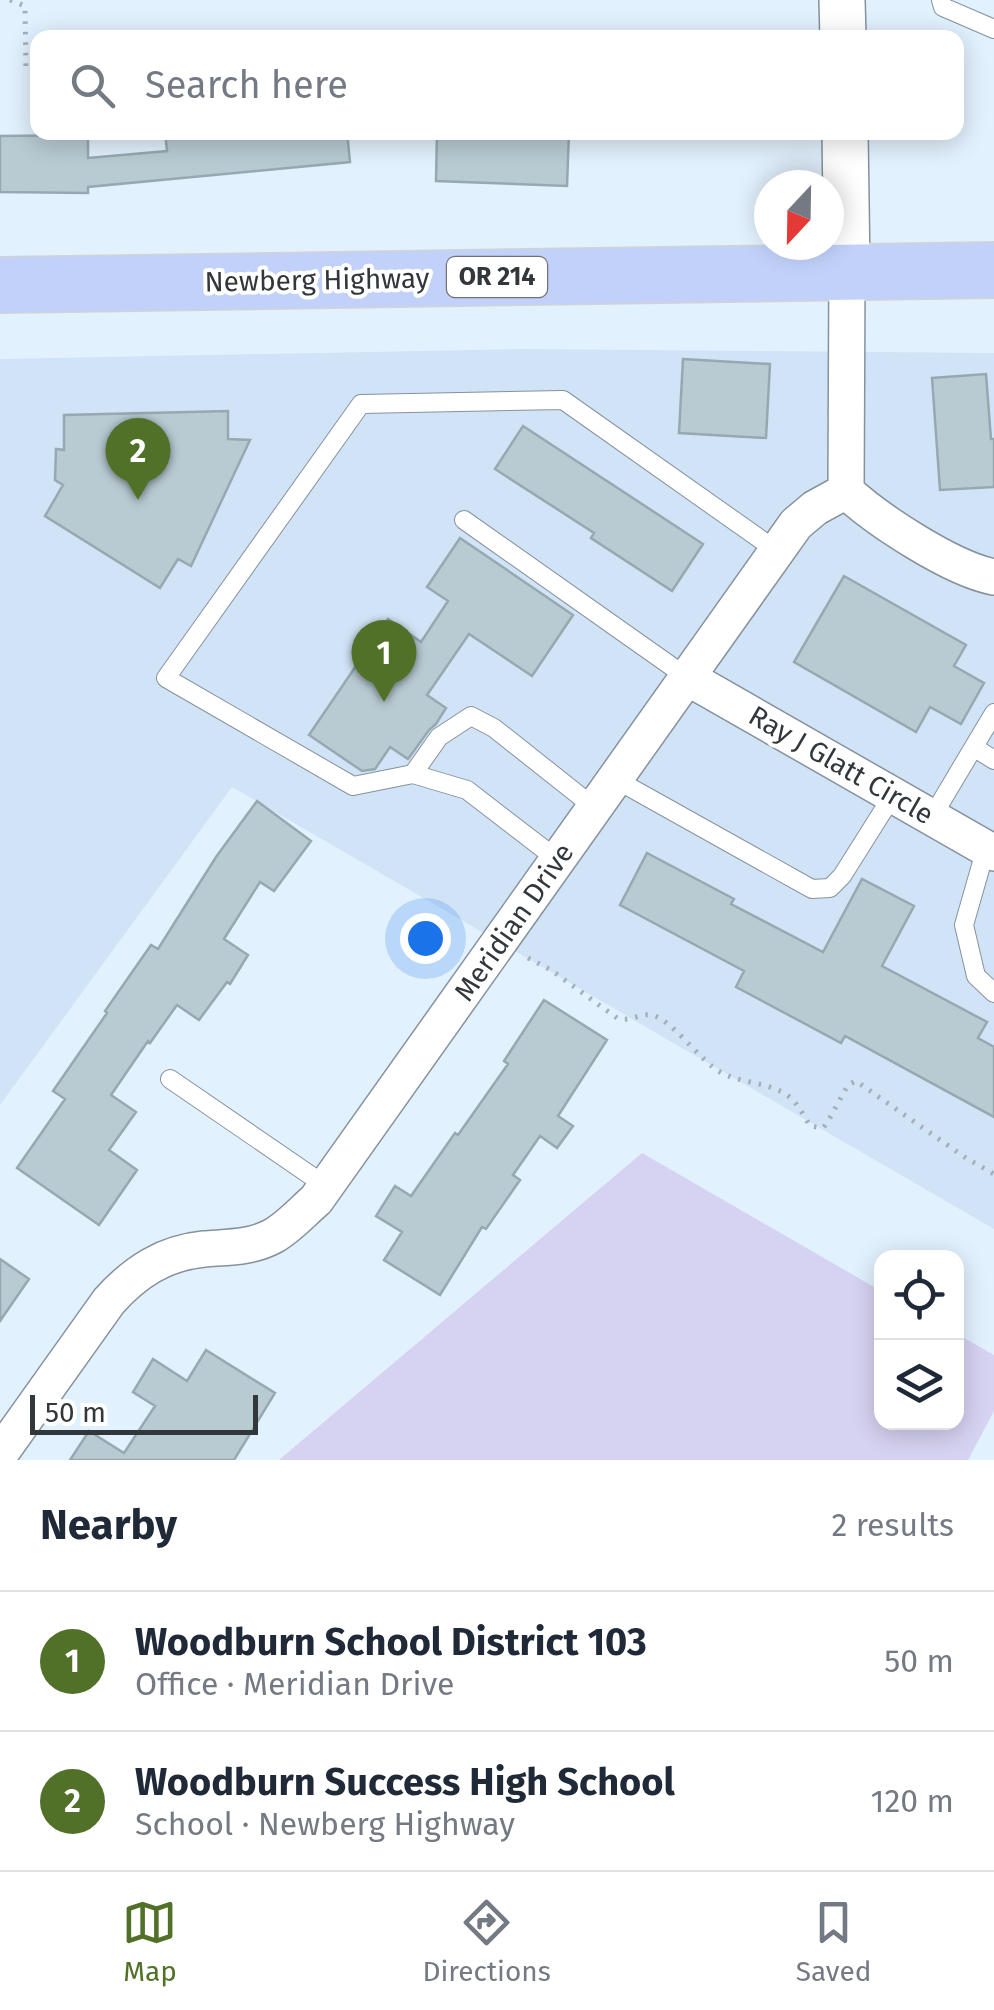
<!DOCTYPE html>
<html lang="en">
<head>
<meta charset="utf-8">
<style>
  body { margin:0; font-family:"Fira Sans",sans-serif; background:#f2f2f3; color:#1f2937 }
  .controls { position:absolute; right:30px; bottom:30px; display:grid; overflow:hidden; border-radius:20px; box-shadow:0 5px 25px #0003 }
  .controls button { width:90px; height:90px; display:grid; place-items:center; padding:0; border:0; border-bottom:2px solid #e0e1e3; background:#fff; color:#1f2937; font:50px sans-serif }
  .compass { position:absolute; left:754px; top:170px; width:90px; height:90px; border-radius:50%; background:#fff; box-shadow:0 5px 25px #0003; rotate:202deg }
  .scale { position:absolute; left:30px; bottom:25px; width:228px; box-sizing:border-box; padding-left:10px; border:5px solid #32373c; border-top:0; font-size:28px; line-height:35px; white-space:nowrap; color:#32373c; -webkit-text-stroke:8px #fff; paint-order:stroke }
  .you { position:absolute; left:425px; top:938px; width:35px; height:35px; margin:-25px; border:8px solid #fff; border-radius:50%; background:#1a73e8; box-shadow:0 0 0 15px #1a73e833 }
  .badge { display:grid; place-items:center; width:65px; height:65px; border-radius:50%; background:#517128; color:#fff; font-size:32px; font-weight:700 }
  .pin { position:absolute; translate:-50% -82px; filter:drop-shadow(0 2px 5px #0008) }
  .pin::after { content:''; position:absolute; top:52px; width:35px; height:30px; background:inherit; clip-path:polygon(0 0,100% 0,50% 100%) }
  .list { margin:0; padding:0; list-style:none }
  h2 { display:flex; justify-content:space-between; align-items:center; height:130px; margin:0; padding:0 40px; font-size:42px }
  h2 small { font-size:32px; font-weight:400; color:#747a83 }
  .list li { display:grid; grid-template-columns:65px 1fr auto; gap:30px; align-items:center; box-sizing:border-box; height:140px; padding:0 40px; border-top:2px solid #e0e1e3 }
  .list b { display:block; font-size:38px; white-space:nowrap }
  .list p { margin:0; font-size:32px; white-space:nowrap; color:#747a83 }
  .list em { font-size:32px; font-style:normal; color:#747a83 }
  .icon { flex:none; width:55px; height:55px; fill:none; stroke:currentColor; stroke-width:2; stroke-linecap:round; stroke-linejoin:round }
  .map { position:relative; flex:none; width:994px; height:1460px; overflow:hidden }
  .search { position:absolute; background:#fff; box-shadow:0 5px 25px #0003; left:30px; right:30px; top:30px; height:110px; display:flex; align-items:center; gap:25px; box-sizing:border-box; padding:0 35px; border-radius:20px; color:#747a83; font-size:38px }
  .sheet { height:410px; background:#fff }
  nav { display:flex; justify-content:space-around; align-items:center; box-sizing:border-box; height:140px; border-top:2px solid #e0e1e3; background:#fff; font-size:28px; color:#747a83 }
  nav a { display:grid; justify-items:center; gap:5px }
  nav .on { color:#517128 }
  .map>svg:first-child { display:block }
  .built { fill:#d1e4f7 }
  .green { fill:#d6d2f1 }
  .building { fill:#b8cbd2; stroke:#96a9b0; stroke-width:2.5 }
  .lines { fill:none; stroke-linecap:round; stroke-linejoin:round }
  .service-casing { stroke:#85929d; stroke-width:20 }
  .minor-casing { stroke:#85929d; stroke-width:38 }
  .tertiary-casing { stroke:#85929d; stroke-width:48 }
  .primary-casing { stroke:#d2d3d4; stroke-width:58 }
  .path { stroke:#a4afb9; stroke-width:5; stroke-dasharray:2.5 8; stroke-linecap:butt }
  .service { stroke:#fff; stroke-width:18 }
  .minor { stroke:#fff; stroke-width:35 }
  .tertiary { stroke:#fff; stroke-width:45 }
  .primary { stroke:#c1d1f9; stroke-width:55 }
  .labels { text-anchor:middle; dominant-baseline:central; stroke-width:8; stroke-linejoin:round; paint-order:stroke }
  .shield { fill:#fff; stroke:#707376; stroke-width:2.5 }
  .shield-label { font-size:25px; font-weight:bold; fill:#32373c }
  .street-label { font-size:28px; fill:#32373c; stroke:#fff }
</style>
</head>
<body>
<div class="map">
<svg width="994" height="1460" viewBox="0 0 994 1460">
  <rect width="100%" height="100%" fill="#e2f1fe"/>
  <!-- built -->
  <path class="built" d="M 522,349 L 994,353 L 994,1229 L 232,787 L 0,1105 L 0,359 Z"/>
  <!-- green -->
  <path class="green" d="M 642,1153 L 881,1291 L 882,1422 L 956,1422 L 957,1334 L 994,1355 L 994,1411 L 968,1460 L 279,1460 Z"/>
  <!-- building -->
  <path class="building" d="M 165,132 L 347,132 L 350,162 L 88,187 L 88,193 L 0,192 L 0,136 L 88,135 L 88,158 L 167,151 Z
    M 437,132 L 569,132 L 567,186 L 436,181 Z
    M 683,359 L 770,364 L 766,438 L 679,433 Z
    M 986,374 L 991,439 L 994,439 L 994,487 L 940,490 L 932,378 Z
    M 228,411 L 228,439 L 250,440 L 191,566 L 178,559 L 160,588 L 45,516 L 63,485 L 55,480 L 56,449 L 64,450 L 64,415 Z
    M 523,426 L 703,544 L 672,591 L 591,538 L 594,533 L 495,469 Z
    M 460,538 L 573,615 L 532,676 L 469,634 L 427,695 L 446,708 L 436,724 L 429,730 L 408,759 L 390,747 L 375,769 L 362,771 L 309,735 L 388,619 L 421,642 L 448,601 L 427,587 Z
    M 844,576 L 966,645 L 954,666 L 984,683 L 961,724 L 930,707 L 916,732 L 794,662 Z
    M 257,801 L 311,841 L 274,891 L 260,882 L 224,939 L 248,955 L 230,984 L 227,982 L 199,1020 L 177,1005 L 150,1043 L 148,1041 L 111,1095 L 136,1112 L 109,1150 L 137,1170 L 99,1225 L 17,1168 L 65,1099 L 53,1091 L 107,1013 L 105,1011 L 151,945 L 158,949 L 216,857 Z
    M 647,853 L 734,899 L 731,904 L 823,952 L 862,879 L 914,906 L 882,966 L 987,1022 L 978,1038 L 994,1047 L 994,1117 L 845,1036 L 841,1043 L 736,987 L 744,971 L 620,905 Z
    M 544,1000 L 607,1040 L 558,1116 L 573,1126 L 557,1148 L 540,1136 L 513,1175 L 520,1180 L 486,1229 L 482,1227 L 440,1295 L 384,1260 L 402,1232 L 376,1216 L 395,1186 L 411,1196 L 455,1133 L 458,1135 L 508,1064 L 504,1061 Z
    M 0,1259 L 29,1279 L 0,1321 Z
    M 206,1350 L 275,1393 L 234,1460 L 70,1460 L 89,1431 L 124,1453 L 155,1406 L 133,1392 L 153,1359 L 187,1381 Z"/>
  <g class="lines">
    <defs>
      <path id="service" d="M 941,0 L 943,7 L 994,29
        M 464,520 L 688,678
        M 975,748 L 994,760
        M 413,774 L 439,737 L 471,716 L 494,728 L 595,808
        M 615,779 L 812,889 L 830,888 L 842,876 L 893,795
        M 932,817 L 994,713
        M 986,848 L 964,925 L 976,976 L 994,993
        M 558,860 L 467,790 L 413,774 L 353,786 L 166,678 L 361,404 L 563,400 L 777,551
        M 170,1079 L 326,1186"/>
      <path id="minor" d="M 846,491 C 877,520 952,569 994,577
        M 688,678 L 994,853
        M 0,1454 L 109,1301 C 135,1272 164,1253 204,1249 C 228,1247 251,1248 273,1236 C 289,1227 302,1212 316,1200 L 796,524 L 815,508 L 846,491 L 847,271"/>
      <path id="tertiary" d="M 842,0 L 843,38
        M 845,132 L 847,271"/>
      <path id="primary" d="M 0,285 L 994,270"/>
    </defs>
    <!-- service casing -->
    <use href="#service" class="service-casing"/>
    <!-- minor casing -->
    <use href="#minor" class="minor-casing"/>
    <!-- tertiary casing -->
    <use href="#tertiary" class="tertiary-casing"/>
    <!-- primary casing -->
    <use href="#primary" class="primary-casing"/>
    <!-- path -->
    <path class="path" d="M 10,0 L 25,6 L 26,72
      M 528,958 L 551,970 L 617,1018 C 631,1023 641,1011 655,1016 C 672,1022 697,1055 714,1068 C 735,1084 764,1080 787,1095 C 797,1102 804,1116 810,1126 L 823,1128 L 827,1123 L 848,1085 L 856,1081 L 966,1158 L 994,1174"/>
    <!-- service -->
    <use href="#service" class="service"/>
    <!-- minor -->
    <use href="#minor" class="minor"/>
    <!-- tertiary -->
    <use href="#tertiary" class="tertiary"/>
    <!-- primary -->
    <use href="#primary" class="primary"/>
  </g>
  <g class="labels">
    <!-- shield labels -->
    <rect class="shield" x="447" y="257" width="100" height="40" rx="8"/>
    <g class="shield-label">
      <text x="497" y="277">OR 214</text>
    </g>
    <!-- street labels -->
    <g class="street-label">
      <text transform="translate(317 280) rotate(-1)">Newberg Highway</text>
      <text transform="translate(841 765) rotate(30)">Ray J Glatt Circle</text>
      <text transform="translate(514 922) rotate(-55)">Meridian Drive</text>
    </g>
  </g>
</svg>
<div class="controls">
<button><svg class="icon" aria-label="locate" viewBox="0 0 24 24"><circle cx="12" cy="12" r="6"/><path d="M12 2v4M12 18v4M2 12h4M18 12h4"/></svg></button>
<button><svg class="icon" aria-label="layers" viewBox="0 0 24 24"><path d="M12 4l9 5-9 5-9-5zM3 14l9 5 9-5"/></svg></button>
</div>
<svg class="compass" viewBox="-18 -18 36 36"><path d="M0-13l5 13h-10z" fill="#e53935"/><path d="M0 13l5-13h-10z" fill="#747a83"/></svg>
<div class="scale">50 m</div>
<div class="you"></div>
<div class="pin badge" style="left:384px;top:702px">1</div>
<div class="pin badge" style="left:138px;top:500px">2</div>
<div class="search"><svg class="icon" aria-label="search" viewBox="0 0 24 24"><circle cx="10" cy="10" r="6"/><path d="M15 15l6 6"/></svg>Search here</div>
</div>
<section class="sheet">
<h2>Nearby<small>2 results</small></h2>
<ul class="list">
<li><span class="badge">1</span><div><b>Woodburn School District 103</b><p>Office · Meridian Drive</p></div><em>50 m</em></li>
<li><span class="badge">2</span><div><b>Woodburn Success High School</b><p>School · Newberg Highway</p></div><em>120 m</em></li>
</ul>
</section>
<nav>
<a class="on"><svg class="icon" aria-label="map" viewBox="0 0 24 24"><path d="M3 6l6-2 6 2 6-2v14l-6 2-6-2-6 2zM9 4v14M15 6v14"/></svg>Map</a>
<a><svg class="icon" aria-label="directions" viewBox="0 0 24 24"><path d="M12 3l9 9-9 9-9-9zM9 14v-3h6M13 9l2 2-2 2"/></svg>Directions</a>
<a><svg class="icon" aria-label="saved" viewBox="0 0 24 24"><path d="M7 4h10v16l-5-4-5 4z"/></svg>Saved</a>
</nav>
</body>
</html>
